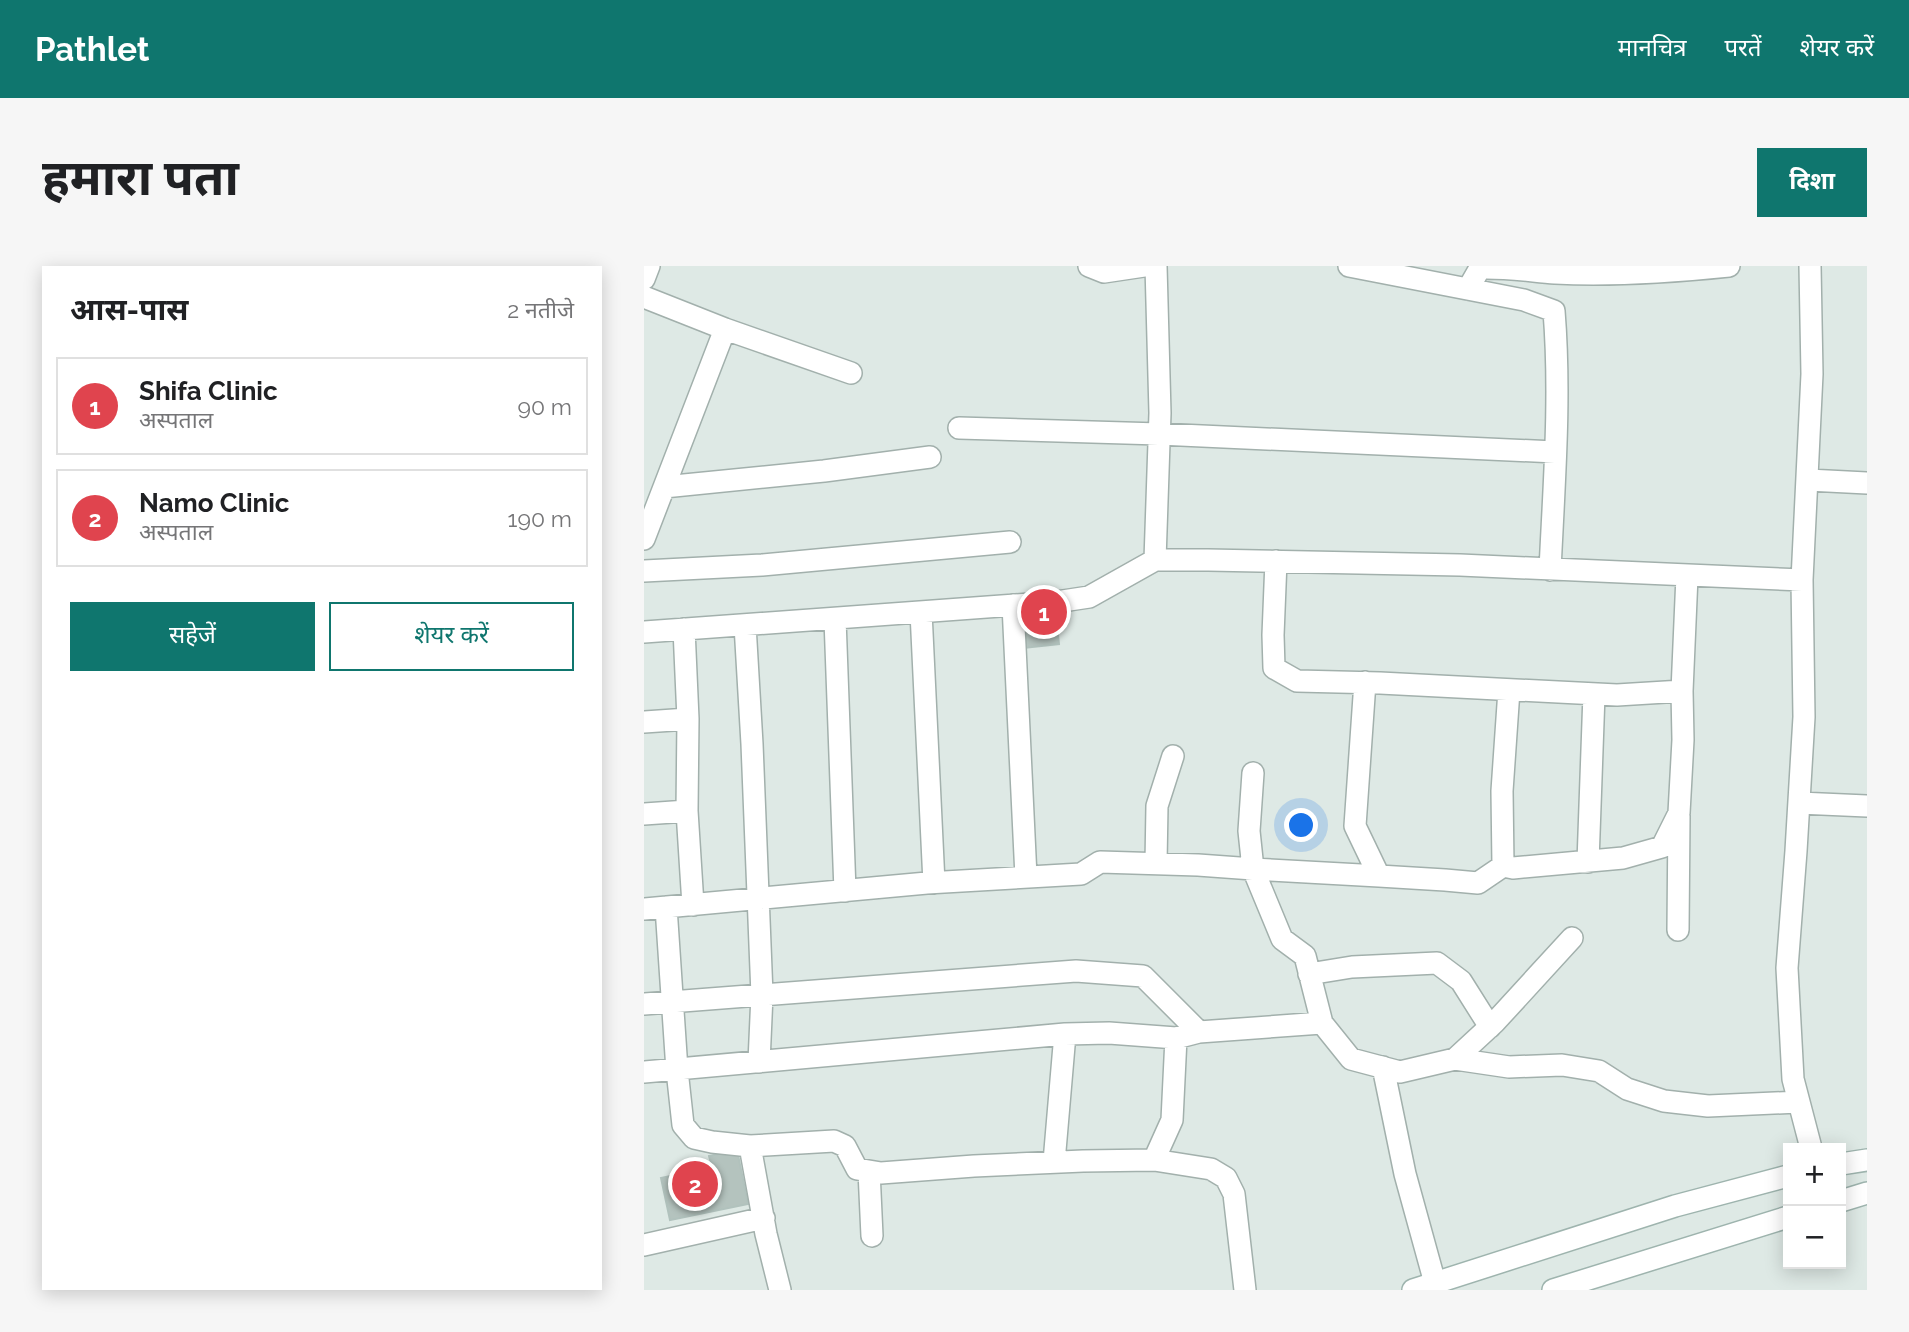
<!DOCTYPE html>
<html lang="hi">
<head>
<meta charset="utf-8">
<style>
  body { margin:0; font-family:Raleway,"Noto Sans Devanagari",sans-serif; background:#f6f6f6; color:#202124 }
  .controls { position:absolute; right:21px; bottom:21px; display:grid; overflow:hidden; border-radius:0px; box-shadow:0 4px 18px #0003 }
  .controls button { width:63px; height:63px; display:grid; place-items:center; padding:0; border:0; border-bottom:2px solid #e0e0e0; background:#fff; color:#202124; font:35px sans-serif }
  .you { position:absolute; left:658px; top:560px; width:24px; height:24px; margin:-18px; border:5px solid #fff; border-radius:50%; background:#1a73e8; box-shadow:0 0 0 10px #1a73e833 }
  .badge { display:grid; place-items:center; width:46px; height:46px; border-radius:50%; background:#0f766e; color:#fff; font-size:23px; font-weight:700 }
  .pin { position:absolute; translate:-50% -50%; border:4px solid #fff; box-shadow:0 2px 7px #0006 }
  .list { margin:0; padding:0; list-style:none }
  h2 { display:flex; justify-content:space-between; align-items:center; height:91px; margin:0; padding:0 28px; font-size:30px }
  h2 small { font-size:23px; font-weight:400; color:#757577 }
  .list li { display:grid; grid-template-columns:46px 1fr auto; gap:21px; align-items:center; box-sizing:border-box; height:98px; margin:0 14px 14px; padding:0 14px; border:2px solid #e0e0e0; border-radius:0px }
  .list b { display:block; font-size:26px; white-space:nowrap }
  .list p { margin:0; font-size:23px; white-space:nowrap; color:#757577 }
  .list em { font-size:23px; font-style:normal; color:#757577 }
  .actions { display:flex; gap:14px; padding:21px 28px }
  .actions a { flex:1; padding:16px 0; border:2px solid #0f766e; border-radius:0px; text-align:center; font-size:24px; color:#0f766e }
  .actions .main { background:#0f766e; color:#fff }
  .map { position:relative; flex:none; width:1223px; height:1024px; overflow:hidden; border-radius:0px }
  header { display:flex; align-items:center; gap:42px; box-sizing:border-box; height:98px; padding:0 35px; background:#0f766e; color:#fff }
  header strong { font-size:33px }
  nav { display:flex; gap:38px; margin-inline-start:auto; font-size:24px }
  .intro { display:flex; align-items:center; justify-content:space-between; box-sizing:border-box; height:168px; padding:0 42px }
  h1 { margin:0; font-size:49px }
  .button { padding:18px 32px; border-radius:0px; background:#0f766e; color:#fff; font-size:24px; font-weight:700 }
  main { display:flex; gap:42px; padding:0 42px }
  aside { flex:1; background:#fff; border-radius:0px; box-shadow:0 4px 18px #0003 }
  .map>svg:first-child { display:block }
  .building { fill:#b4c3be; stroke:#b1c2bd; stroke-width:2 }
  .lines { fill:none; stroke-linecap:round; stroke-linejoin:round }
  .street-casing { stroke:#a2b0ac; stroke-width:24 }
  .secondary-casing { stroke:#9eb4ae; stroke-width:24 }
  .street { stroke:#fff; stroke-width:21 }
  .secondary { stroke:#fff; stroke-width:21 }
</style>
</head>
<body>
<header>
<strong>Pathlet</strong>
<nav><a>मानचित्र</a><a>परतें</a><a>शेयर करें</a></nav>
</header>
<div class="intro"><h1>हमारा पता</h1><a class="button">दिशा</a></div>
<main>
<aside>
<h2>आस-पास<small>2 नतीजे</small></h2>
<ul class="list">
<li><span class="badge" style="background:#e0444e">1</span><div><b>Shifa Clinic</b><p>अस्पताल</p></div><em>90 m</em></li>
<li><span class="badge" style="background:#e0444e">2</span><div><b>Namo Clinic</b><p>अस्पताल</p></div><em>190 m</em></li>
</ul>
<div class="actions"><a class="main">सहेजें</a><a>शेयर करें</a></div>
</aside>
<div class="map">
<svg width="1223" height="1024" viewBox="0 0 1223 1024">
  <rect width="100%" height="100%" fill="#dee9e5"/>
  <!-- building -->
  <path class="building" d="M 411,340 L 415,378 L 380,382 L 376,345 Z
    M 93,884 L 104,938 L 26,954 L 17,912 L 68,901 L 65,890 Z"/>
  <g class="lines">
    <defs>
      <path id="street" d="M 445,0 L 460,6 L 500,0
        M 705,0 L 880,34 L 910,45 C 917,131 910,218 906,304
        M 1166,0 L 1168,108 L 1158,314 L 1160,451 L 1152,585 L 1143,702 L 1149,813 L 1167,882
        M 0,13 L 5,0
        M 824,23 L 836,2 C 861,1 886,5 911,7 C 969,10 1027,6 1085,0
        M 0,31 L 81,63 L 207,107
        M 315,162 L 515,168 L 911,186
        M 1164,214 L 1223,217
        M 20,221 L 180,205 L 286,191
        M 0,273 L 81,63
        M 511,294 L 516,147 L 512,0
        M 632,295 L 629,369 L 630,402 L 653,415 L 736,417 L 973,429 L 1038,425
        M 0,305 L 118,299 L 366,276
        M 369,339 L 382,611
        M 277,346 L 290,617
        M 191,353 L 201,625
        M 101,359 L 108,478 L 118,729 L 115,796
        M 40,363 L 44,453 L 43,545 L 49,639
        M 0,366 L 412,336 L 445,331 L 511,294 L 564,294 L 816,299 L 1158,314
        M 721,416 L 711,560 L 735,610 L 801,614 L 834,617 L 859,600
        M 865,424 L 858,525 L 859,600 L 869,602 L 979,592 L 1018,581 L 1035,547 L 1039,474 L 1038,425 L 1043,310
        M 0,456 L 44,453
        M 609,507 L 605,565 L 609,603 L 735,610
        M 1155,537 L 1223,540
        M 0,548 L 43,545
        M 944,596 L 950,428
        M 512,597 L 513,540 L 529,490
        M 22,641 L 33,804 L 39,859 L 50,872 L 68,876 L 106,880 L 190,875 L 201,880 L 213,903 L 237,907 L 330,900 L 439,895 L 510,894 L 528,854 L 532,772
        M 0,643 L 283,617 L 437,608 L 456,596 L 554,599 L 609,603 L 638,673 L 661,690 L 678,757 L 707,793 L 756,806 L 811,793 L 851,756 L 928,672
        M 1034,664 L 1035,550
        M 665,708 L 708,701 L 793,697 L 817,715 L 846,761
        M 0,738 L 432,705 L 499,710 L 555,766
        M 811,793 L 865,801 L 918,799 L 955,805 L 983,823 L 1020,835 L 1064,840 L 1154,836
        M 739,801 L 761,908 L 791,1017
        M 0,806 L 421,768 L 465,767 L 532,772 L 555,766 L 678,757
        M 106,880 L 122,968 L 136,1024
        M 510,894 L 567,903 L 582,912 L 590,928 L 601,1024
        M 410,896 L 421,768
        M 225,905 L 228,970
        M 0,979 L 120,952"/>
      <path id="secondary" d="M 1197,898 L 1223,894
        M 1197,935 L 1223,927
        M 769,1024 L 1031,940 L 1144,910
        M 909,1024 L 1144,951"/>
    </defs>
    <!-- street casing -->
    <use href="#street" class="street-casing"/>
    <!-- secondary casing -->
    <use href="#secondary" class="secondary-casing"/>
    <!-- street -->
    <use href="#street" class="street"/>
    <!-- secondary -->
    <use href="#secondary" class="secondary"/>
  </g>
</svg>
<div class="controls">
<button>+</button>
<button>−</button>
</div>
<div class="you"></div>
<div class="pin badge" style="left:400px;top:346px;background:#e0444e">1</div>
<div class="pin badge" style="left:51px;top:918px;background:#e0444e">2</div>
</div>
</main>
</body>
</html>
